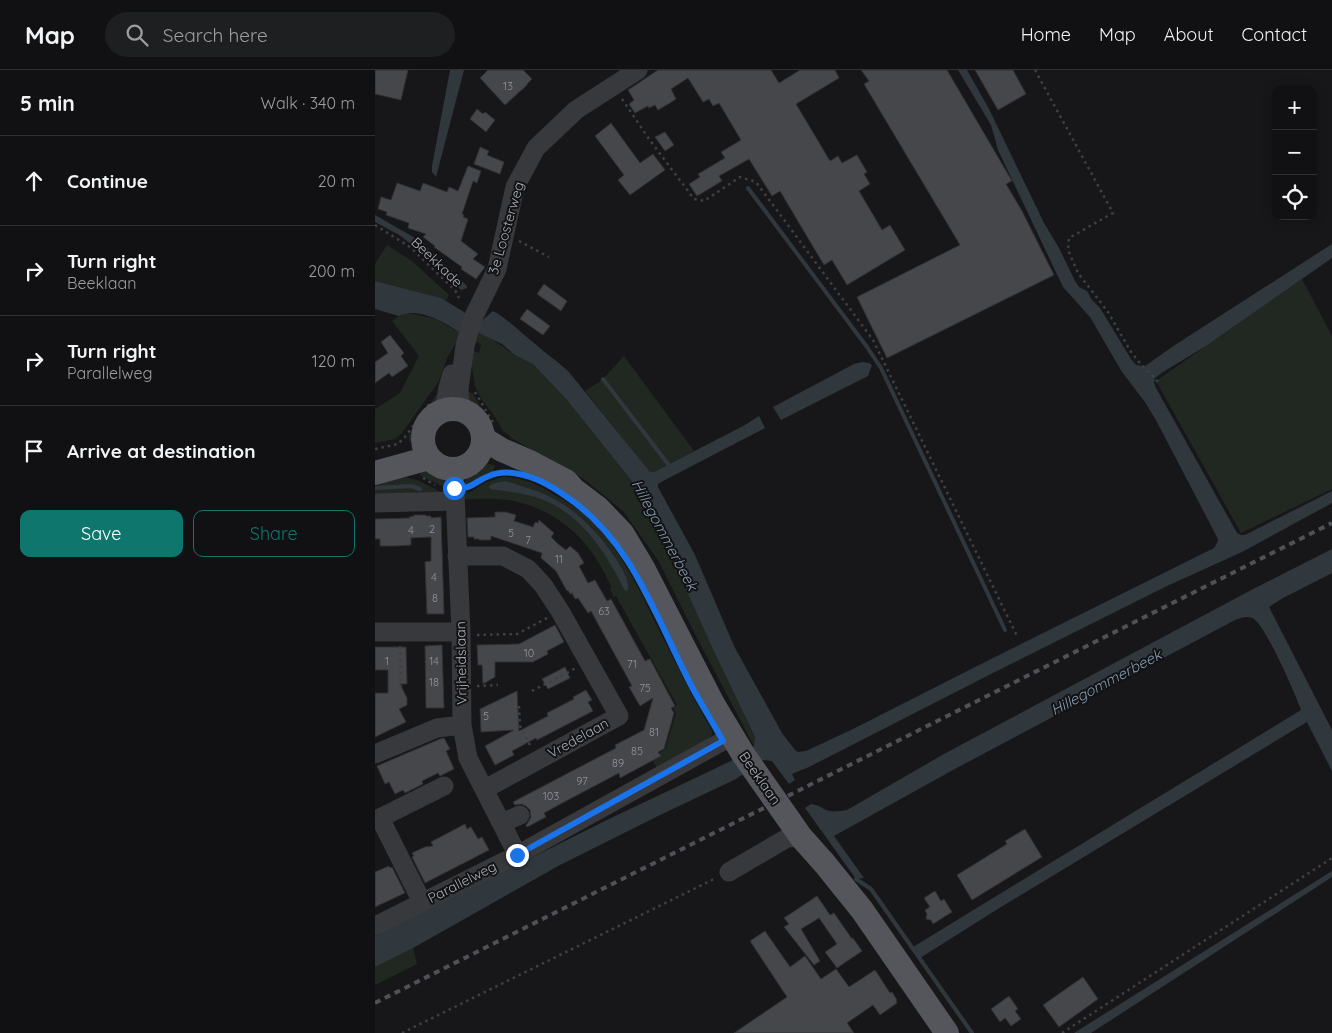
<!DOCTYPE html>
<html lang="en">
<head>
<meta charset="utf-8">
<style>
  body { margin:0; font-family:Quicksand,sans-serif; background:#1e1f21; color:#f1f3f6 }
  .controls { position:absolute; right:15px; top:15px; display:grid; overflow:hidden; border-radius:10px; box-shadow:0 2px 12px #0003 }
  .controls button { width:45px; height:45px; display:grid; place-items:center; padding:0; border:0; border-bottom:1px solid #303133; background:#111113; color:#f1f3f6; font:25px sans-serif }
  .stop { position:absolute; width:15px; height:15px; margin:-11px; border:4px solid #1a73e8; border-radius:50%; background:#fff }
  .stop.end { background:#1a73e8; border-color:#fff; box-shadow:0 1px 5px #0008 }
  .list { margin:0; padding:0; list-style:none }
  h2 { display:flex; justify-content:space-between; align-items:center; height:65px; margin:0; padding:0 20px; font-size:21px }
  h2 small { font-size:16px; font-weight:400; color:#9c9da0 }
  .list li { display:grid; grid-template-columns:32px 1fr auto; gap:15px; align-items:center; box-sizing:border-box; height:90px; padding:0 20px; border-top:1px solid #303133 }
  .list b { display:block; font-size:19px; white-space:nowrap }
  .list p { margin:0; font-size:16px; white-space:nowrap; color:#9c9da0 }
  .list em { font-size:16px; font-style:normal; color:#9c9da0 }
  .actions { display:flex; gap:10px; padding:15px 20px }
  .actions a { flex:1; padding:11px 0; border:1px solid #0f766e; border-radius:10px; text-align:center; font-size:18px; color:#0f766e }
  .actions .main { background:#0f766e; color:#fff }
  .icon { flex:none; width:28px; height:28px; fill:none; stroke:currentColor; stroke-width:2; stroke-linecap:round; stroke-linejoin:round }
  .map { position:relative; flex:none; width:957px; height:963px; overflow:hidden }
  header { display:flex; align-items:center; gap:30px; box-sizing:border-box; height:70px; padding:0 25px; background:#111113; border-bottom:1px solid #303133 }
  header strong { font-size:24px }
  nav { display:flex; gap:28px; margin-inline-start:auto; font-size:18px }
  .search { width:350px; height:45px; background:#1e1f21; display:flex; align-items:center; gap:12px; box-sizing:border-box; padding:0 18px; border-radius:28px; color:#9c9da0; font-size:19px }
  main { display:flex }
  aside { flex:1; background:#111113 }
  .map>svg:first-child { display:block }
  .green { fill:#212822 }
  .water { fill:#30383e }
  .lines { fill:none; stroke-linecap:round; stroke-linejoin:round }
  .stream { stroke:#30383e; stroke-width:4 }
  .building { fill:#46474b; stroke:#313135 }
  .path { stroke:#3e4044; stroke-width:2.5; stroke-dasharray:2.5 4; stroke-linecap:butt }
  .minor { stroke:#38393d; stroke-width:19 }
  .major { stroke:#55565c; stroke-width:24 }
  .rail { stroke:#4f5156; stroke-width:4; stroke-dasharray:6 5; stroke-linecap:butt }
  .route { stroke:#1a73e8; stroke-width:6 }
  .labels { text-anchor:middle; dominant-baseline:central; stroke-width:4; stroke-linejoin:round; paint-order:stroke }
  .number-label { font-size:11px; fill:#91949c }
  .street-label { font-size:14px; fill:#aaaeb7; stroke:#121214 }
  .water-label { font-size:15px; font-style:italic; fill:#849baf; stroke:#121214 }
</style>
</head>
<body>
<header>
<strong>Map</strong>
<div class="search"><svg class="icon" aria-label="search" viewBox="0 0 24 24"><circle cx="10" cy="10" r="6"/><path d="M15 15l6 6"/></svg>Search here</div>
<nav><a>Home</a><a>Map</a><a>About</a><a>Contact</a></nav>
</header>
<main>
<aside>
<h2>5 min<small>Walk · 340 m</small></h2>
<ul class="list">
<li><svg class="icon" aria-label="ahead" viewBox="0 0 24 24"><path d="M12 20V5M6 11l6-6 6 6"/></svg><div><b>Continue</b></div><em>20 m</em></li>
<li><svg class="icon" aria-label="right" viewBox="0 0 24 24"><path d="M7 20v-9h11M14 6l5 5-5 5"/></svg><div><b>Turn right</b><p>Beeklaan</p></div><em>200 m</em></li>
<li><svg class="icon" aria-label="right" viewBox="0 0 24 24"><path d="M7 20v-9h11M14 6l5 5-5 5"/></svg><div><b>Turn right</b><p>Parallelweg</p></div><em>120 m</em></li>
<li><svg class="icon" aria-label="arrive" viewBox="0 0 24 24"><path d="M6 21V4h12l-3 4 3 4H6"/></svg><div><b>Arrive at destination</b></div></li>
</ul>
<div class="actions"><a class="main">Save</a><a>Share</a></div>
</aside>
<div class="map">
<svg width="957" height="963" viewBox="0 0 957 963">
  <rect width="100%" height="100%" fill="#171719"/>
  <!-- green -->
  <path class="green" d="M 12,175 L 37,191 L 74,225 L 71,231 L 66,228 L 0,211 L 0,194 Z
    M 927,209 L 957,266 L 957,419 L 866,463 L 781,311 Z
    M 30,242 L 61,249 L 83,262 L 89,257 L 84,268 L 72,288 L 64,311 L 27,363 L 20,369 L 0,373 L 0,339 L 25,323 L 44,286 L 17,251 Z
    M 104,263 L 112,266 L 140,285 L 158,294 L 192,330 L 260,415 L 296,477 L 308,513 L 380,667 L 379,676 L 321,566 L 283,490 L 248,441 L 209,409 L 136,368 L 134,365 L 128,361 L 118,344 L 107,330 L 100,316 L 96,292 L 96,280 L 104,283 L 106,274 L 101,272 Z
    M 249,286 L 319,381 L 279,402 L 275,402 L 272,399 L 210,321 L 228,309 Z
    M 89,321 L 95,322 L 98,324 L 123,366 L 116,366 L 107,349 L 94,334 Z
    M 62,324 L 61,338 L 49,349 L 42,363 L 34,373 L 34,365 Z
    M 113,394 L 120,395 L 118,402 L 95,415 L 88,416 C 92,404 100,397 113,394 Z
    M 42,396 C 57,398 66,401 72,417 L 65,415 L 46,406 Z
    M 32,407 L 33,408 L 42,410 L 66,422 L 0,424 L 0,412 Z
    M 127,407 C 145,407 161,413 176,423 C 189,430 203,438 214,449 C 246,479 265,521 284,560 C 301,594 318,628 337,661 L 337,665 L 331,672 L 283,700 L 278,691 L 286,686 L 284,683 L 290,680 L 301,643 L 298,638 L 302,635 L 241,526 L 239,527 L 235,519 L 236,516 C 229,502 222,488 212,476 C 193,452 164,435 134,430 C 118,428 102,429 87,429 L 87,423 L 96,422 L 109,413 Z
    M 38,878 L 42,894 L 0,915 L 0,897 Z"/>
  <!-- water -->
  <path class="water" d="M 75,0 L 89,0 L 61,107 L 57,102 L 57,96 Z
    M 583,0 L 592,0 L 614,39 L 669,153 L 684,178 L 700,211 L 704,217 L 712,221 L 717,230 L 725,238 L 756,289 L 761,295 L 770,296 L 800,275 L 957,174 L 957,188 L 831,276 L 788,302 L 780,308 L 779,313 L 781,318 L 862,463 L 866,465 L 870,465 L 957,421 L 957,433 L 867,482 L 792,516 L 616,604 L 434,697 L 417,704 L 420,710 L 414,714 L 397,691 L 388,690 L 361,709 L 283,746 L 185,795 L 38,878 L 0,897 L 0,866 L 234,749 L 356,691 L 379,676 L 380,667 L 339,581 L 308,513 L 296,477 L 260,415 L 192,330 L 158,294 L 140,285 L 127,274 L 104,263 L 103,260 L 90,256 L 83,262 C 69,251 41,237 24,246 L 0,239 L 0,211 L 66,228 L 89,242 L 91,247 L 105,252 L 118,241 C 133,249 145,262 159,273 C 170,283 182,291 193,301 L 275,402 L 279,402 L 370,355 L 384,346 L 390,358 L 288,411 L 283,414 L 283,417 L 320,485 L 359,576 L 407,663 L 420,680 L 423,682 L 431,681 L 478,659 L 612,591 L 839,478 L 842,473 L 843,469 L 782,352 L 770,332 L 747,302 L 715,247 L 688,217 L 623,80 L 616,55 Z
    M 0,145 L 47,172 L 92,216 L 92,218 L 86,220 L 49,185 L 26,166 L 0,152 Z
    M 487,292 L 494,293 L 497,295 L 493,306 L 406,350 L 398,337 L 479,294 Z
    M 131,411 C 142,415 153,418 164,422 C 197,435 222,460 241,489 C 246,497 255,510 253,520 L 250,521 C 231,482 204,440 160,427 C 145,423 130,421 115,419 L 114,416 L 120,413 Z
    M 957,479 L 957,503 L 908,528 L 894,537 L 957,660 L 957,701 L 932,652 L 626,837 L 545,888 L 538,877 L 926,640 C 920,623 891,557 879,549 C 873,545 866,548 860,550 L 578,700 L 459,766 L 489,808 L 481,809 L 430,738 L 436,734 C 442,735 444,736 449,739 C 456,743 464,741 472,740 L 569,684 L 880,518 Z
    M 957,801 L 957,807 L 716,963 L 699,963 Z"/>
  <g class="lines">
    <!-- stream -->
    <path class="stream" d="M 373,118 L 492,277 L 506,298 L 630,560
      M 228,309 L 293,394
      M 0,418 L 36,416 L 45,419
      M 481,809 L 496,819 L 597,963"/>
  </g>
  <!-- building -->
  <path class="building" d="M 0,0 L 33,0 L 26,30 L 0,24 Z
    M 113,0 L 148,0 L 157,9 L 152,14 L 152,15 L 130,35 L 105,8 Z
    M 283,0 L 396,0 L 404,13 L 425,0 L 460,0 L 464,8 L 421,34 L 455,91 L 463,86 L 467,93 L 482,85 L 492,102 L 489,104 L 495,114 L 484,121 L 507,160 L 515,155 L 530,180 L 472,215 L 457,190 L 449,195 L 405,121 L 397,126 L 374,89 L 344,106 L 347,111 L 322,126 L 314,114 L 325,107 L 323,104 L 350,88 L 346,82 L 366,70 L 344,33 L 338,36 L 334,29 L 328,32 L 313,8 L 296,19 L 301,29 L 295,33 L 283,40 L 280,35 L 274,38 L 273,36 L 260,43 L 254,34 L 259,30 L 253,20 Z
    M 486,0 L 572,0 L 637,111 L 631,114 L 647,141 L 679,205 L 512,288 L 482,227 L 585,175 L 489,14 L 494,11 Z
    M 600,0 L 638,0 L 651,24 L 623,40 Z
    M 102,39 L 108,44 L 110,42 L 120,50 L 111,62 L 95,49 Z
    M 236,53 L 265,93 L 278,84 L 290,100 L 255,125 L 243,110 L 249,105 L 220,66 Z
    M 290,62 L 299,75 L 290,81 L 280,67 Z
    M 105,77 L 114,81 L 112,85 L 129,92 L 125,104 L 99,94 Z
    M 93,96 L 106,101 L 102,113 L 98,111 L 87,144 L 89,145 L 88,147 L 93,149 L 86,171 L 103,184 L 98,189 L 110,197 L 101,209 L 86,199 L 87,197 L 59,177 L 60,176 L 48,167 L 51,164 L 33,158 L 34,153 L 11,145 L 12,142 L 3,139 L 6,127 L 16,130 L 22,113 L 45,121 L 48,113 L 72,122 L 74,117 L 83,121 Z
    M 169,214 L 192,231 L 186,241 L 162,224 Z
    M 152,239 L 175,256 L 168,265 L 145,249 Z
    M 15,265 L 29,283 L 26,286 L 33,296 L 17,307 L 14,303 L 0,313 L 0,292 L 13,283 L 6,272 Z
    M 120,442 L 131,442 L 141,445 L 139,451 L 158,457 L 160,452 L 163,453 L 164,450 L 179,463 L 176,467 L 183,474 L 191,480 L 195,476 L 203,483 L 209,493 L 204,496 L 213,513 L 220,510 L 232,531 L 236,529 L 270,591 L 275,589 L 300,636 L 296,638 L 299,643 L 289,679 L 283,682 L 286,686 L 245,708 L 244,703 L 191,731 L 169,743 L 171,747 L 152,757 L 151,755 L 154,751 L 156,747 L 155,740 L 151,736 L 146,734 L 140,735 L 138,732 L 241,678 L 240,675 L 269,660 L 278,628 L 265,636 L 254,617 L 257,616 L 216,541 L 213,543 L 203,528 L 200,529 L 197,523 L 195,524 L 193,520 L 192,521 L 181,501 L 166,488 L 167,483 L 116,466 L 116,470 L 104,470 L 104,469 L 99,469 L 99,467 L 93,467 L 92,448 L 120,447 Z
    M 39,445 L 51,445 L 51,446 L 56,446 L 56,448 L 66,447 L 69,544 L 52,544 L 50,492 L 56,491 L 56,467 L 36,468 L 36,475 L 21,476 L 5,476 L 5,469 L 0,469 L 0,449 L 35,448 L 34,447 L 39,446 Z
    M 180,555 L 189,572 L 172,581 L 173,584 L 158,592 L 120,592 L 120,607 L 108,614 L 107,595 L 103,595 L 102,575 L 144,574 Z
    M 67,575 L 69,638 L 51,638 L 50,576 Z
    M 0,577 L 31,577 L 32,614 L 25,614 L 32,628 L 32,635 L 24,639 L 31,652 L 0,667 L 0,623 L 13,623 L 13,600 L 0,600 Z
    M 190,597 L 195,608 L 173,619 L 167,609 Z
    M 211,620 L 217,630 L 213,632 L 218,641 L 162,670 L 161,668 L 137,681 L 139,685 L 120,695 L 110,676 L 139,660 L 106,662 L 105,639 L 142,621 L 144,661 L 173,646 L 172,643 L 199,629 L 198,627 Z
    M 69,668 L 75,679 L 71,681 L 79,699 L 65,706 L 63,703 L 47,711 L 48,714 L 30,723 L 28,720 L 20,724 L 14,712 L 10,714 L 2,696 L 65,669 Z
    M 90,754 L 92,759 L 96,757 L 103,769 L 107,767 L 114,780 L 50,813 L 37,787 L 39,786 L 37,783 L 50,777 L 58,776 L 56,772 Z
    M 650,759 L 667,787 L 597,830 L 582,805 L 632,774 L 630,771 Z
    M 14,796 L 15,798 L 17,797 L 30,823 L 0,837 L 0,802 Z
    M 560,821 L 566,831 L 569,829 L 577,842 L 558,854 L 556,850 L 551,849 L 552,844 L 550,840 L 555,837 L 549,828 Z
    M 442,826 L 455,845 L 459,843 L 477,869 L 478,868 L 487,881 L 462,898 L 450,882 L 462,874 L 444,848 L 426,859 L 445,891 L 439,895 L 409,857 L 414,854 L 409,848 Z
    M 390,861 L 415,897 L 430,886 L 446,909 L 461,899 L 474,917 L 500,900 L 515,923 L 517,922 L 522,930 L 521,931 L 522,933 L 505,945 L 498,935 L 472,953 L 479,963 L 359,963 L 412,927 L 375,871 Z
    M 708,907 L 723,929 L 684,957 L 668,935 Z
    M 634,926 L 643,939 L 640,941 L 646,949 L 636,956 L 630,948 L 625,952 L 616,939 Z"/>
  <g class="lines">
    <!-- path -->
    <path class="path" d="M 660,0 L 738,143 L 694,168 L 693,180 L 703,203 L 733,242 L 756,282 L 764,292 L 784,313
      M 247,29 L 274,69 L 319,129 L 329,131 L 365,107 L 381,112 L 498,270 L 643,568
      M 0,155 L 35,177 L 80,220 L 84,228
      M 144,171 L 174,187
      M 100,322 L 119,354
      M 0,379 L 23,374 L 30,367 L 55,333
      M 48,408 L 60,415
      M 95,417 C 110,409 115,404 133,403
      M 102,565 L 142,564 L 172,548
      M 25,576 L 26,617
      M 102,616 L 123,615
      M 157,621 L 201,598
      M 144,636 L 145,656 L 156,677
      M 27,963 L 341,808
      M 687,963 L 957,788"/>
    <!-- minor -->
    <path class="minor" d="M 85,340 L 84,319 L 90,276 L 98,248 L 122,199 L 140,117 L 161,78 L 201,40 L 263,0
      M 69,341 L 73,317 L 77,304
      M 79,400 L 86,562 L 87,655 L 93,688 L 138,776
      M 0,433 L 80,431
      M 82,486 L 128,486 L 153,499 L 168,515 L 185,541 L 244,646 L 110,719
      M 0,562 L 86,562
      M 0,684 L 62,658 L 87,655
      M 5,748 L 69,716
      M 0,750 L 5,748 L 47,832
      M 127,753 L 145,745
      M 354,802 L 412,768 L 426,767
      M 0,856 L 142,785 L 357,666"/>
    <!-- major -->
    <path class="major" d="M48 369a30 30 0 1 1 60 0a30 30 0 1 1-60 0Z
      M 109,369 L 127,380 L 155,392 L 191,411 L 198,419 L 223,438 L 247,463 L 268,498 L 338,634 L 368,684 L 426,767 L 450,794 L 487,840 L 572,963
      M 0,403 L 54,388"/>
    <!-- rail -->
    <path class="rail" d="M 0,933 L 957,453"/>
  </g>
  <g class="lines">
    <!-- route -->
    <path class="route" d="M 79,418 C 99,419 98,412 114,406 C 123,402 135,402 144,404 C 161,407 178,417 192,427 C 258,472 280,546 316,615 C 326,634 338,653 348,671 L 142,785"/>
  </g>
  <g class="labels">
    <!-- number labels -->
    <g class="number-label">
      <text x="133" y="16">13</text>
      <text x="57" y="459">2</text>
      <text x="36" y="460">4</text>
      <text x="136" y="463">5</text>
      <text x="153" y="470">7</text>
      <text x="184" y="489">11</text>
      <text x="59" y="507">4</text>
      <text x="60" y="528">8</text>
      <text x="229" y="541">63</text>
      <text x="154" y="583">10</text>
      <text x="12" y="591">1</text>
      <text x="59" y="591">14</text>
      <text x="257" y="594">71</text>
      <text x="59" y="612">18</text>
      <text x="270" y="618">75</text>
      <text x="111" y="646">5</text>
      <text x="279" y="662">81</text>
      <text x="262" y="681">85</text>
      <text x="243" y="693">89</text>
      <text x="207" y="711">97</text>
      <text x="176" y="726">103</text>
    </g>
    <!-- street labels -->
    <g class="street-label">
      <text transform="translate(131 158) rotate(-74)">3e Loosterweg</text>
      <text transform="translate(62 192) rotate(44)">Beekkade</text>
      <text transform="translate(86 593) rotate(-91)">Vrijheidslaan</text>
      <text transform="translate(203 668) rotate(-29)">Vredelaan</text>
      <text transform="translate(385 708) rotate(55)">Beeklaan</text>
      <text transform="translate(87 812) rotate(-27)">Parallelweg</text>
    </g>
    <!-- water labels -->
    <g class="water-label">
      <text transform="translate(290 465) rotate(62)">Hillegommerbeek</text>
      <text transform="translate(731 612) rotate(-28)">Hillegommerbeek</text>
    </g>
  </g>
</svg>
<div class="controls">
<button>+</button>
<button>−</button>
<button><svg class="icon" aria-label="locate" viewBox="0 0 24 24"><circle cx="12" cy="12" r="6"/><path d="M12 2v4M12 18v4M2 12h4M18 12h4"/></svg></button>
</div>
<div class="stop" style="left:79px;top:418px"></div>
<div class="stop end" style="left:142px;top:785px"></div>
</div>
</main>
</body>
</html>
